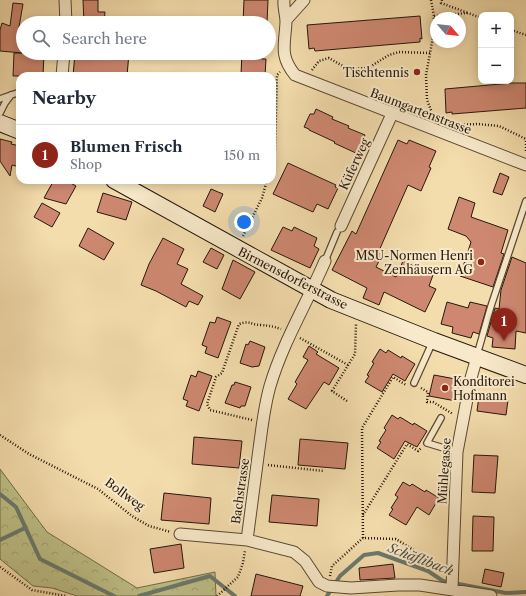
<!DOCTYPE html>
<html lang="en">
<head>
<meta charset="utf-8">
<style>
  body { margin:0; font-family:"Libre Caslon Text",serif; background:#f6f6f7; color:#1f2937 }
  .controls { position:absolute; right:12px; top:12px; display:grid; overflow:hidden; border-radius:8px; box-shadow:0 2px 10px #0003 }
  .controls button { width:36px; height:36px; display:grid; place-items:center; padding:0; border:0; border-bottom:1px solid #e0e1e3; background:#fff; color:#1f2937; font:20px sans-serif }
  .compass { position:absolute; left:430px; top:12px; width:36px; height:36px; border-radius:50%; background:#fff; box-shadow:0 2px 10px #0003; rotate:118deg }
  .you { position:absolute; left:244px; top:222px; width:14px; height:14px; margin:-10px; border:3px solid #fff; border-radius:50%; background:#1a73e8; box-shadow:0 0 0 6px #1a73e833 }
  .badge { display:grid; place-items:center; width:26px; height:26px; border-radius:50%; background:#8f2418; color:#fff; font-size:13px; font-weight:700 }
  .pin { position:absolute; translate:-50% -33px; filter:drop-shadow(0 1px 2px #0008) }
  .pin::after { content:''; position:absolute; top:21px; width:14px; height:12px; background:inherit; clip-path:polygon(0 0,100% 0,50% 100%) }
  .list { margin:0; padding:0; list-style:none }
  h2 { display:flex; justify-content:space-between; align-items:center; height:52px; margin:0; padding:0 16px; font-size:17px }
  h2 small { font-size:13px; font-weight:400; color:#747a83 }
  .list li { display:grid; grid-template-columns:26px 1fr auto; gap:12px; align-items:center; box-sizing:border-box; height:60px; padding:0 16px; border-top:1px solid #e0e1e3 }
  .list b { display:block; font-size:15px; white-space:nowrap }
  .list p { margin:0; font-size:13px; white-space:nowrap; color:#747a83 }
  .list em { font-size:13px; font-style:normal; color:#747a83 }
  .icon { flex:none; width:22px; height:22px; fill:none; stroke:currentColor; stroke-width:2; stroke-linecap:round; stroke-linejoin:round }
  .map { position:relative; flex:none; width:526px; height:596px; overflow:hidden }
  .search { position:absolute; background:#fff; box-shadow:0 2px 10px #0003; left:16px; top:16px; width:260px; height:44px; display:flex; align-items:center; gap:10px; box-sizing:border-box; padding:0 14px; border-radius:22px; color:#747a83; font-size:15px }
  .panel { position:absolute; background:#fff; box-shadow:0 2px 10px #0003; left:16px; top:72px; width:260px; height:112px; border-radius:12px }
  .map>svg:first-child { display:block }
  .forest { fill:url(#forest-crowns); stroke:#726c4a }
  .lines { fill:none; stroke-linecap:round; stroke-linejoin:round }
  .stream { stroke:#6c7a6d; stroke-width:4 }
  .building { fill:#ce8871; stroke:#25180c }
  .service-casing { stroke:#594934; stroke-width:8 }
  .minor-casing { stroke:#594934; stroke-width:13 }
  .secondary-casing { stroke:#25180c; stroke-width:18 }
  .path { stroke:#25180c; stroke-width:2.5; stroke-dasharray:1 2; stroke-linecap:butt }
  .service { stroke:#f8e9ca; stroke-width:5.5 }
  .minor { stroke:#f8e9ca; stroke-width:11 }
  .secondary { stroke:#f8e9ca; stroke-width:16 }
  .poi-dot { fill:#8f2418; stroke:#f8e9ca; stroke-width:1.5 }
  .labels { text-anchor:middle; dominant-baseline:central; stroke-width:4; stroke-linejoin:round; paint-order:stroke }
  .poi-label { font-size:12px; fill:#25180c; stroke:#f8e9ca; text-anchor:end }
  .street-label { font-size:12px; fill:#25180c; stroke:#f8e9ca }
  .water-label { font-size:13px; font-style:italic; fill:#4f5144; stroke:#f8e9ca }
</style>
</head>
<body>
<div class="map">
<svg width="526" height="596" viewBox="0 0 526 596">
  <defs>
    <pattern id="forest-crowns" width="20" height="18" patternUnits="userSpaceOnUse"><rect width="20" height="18" fill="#bec088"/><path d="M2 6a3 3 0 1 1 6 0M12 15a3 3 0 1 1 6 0" fill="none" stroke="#a3a474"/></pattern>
  </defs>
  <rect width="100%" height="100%" fill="#f4ddad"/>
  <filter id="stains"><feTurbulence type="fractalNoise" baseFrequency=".005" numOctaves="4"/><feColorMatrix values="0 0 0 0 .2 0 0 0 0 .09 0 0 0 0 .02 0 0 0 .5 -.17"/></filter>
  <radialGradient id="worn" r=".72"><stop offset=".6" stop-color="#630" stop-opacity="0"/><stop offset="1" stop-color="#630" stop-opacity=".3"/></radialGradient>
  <!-- forest -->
  <path class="forest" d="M 0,469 L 47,532 L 137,588 L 215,572 L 216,596 L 77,596 L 52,588 L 33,586 L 0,559 Z"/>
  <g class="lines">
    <!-- stream -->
    <path class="stream" d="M 0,494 L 16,507 L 40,559 L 114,596
      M 0,540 L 25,528
      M 139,596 L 210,576 L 235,596
      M 327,596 L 340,576 L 364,555 L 378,553 L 428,571 L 443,581 L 506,593 L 526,592"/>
  </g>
  <!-- building -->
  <path class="building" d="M 83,0 L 98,0 L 98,12 L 105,12 L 104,23 L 84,23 Z
    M 244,0 L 268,0 L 267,23 L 243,23 Z
    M 13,3 L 23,4 L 19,27 L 23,28 L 23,53 L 0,51 L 0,30 L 2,23 L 10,26 Z
    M 420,16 L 422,39 L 420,38 L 420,42 L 315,51 L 314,48 L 309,49 L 307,25 Z
    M 14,53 L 44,53 L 43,76 L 13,76 Z
    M 75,53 L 129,53 L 127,76 L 73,76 Z
    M 242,53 L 262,54 L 262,59 L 266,59 L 265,76 L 247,76 L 247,75 L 241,74 Z
    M 512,83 L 526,83 L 526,108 L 452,114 L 452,112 L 446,113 L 445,89 Z
    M 316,109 L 333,117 L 332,119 L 349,126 L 348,128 L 365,135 L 358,154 L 334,143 L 335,142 L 309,130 L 309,129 L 304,127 L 310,114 L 314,114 Z
    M 0,139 L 12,142 L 11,144 L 20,146 L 20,167 L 12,165 L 10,176 L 0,161 Z
    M 398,140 L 407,144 L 409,140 L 436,151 L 429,167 L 431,168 L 421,191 L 408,185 L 378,253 L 382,255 L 376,267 L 396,277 L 403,261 L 433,275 L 429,286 L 436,289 L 425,312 L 384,292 L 379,305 L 363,298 L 367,288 L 332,270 L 352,231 L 356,234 Z
    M 288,163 L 336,185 L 335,187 L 338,188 L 328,209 L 317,204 L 313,212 L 273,194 Z
    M 500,173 L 509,177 L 502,195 L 493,192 Z
    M 54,180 L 65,180 L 76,186 L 66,204 L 44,198 Z
    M 211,189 L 223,194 L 215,212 L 203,206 Z
    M 103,193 L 132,202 L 126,220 L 97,212 Z
    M 459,197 L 475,203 L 471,217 L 508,230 L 501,253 L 504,254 L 493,287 L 460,276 L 471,242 L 466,236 L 448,229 Z
    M 42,203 L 60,213 L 52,227 L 34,217 Z
    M 283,227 L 292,231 L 294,227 L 317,238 L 314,246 L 319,249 L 310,268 L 271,250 Z
    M 88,228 L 114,243 L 104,260 L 79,246 Z
    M 163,238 L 184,249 L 177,264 L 188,269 L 181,284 L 203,296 L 198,305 L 189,301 L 186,307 L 156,291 L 141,285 L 149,264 Z
    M 211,248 L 224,255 L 217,269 L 203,262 Z
    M 512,257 L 526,263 L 526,333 L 516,331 L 515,349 L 492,347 L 493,338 L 487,336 L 495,308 L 499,309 L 501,290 Z
    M 233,260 L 255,272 L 240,299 L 222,289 Z
    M 447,302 L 468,308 L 470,302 L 487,306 L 479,334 L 473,332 L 471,338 L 452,333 L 453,327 L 441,324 Z
    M 217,317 L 231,322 L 218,358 L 205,353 L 207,347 L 202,345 L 210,322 L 215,323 Z
    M 250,341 L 265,347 L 259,366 L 252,367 L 240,363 L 246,344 L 248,345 Z
    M 309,346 L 318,352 L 316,354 L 339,368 L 329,385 L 324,382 L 306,409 L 288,399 L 297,384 L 295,382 L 308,360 L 303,357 Z
    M 380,349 L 386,353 L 388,350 L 401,358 L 402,356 L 415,364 L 405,381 L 393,374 L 382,392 L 365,382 L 369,376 L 367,375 L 374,363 L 372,362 Z
    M 198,371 L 212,376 L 199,411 L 186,406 L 188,401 L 183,399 L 191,375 L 196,377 Z
    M 434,375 L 461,380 L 456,401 L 429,396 Z
    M 235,382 L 251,387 L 245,406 L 241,406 L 240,408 L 225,403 L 232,385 L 234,385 Z
    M 485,395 L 500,397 L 500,399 L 508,400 L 506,415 L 477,411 L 479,396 L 485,397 Z
    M 392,415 L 398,419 L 400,417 L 413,425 L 414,423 L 427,431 L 417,447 L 405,441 L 394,459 L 377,448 L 381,442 L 379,441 L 386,430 L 384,428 Z
    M 194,437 L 242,441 L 239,468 L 192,464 Z
    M 300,439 L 348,443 L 345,469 L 298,465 Z
    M 474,455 L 498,456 L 495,493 L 472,492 Z
    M 403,482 L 410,486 L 412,484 L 425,492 L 426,490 L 439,498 L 429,515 L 417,507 L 406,525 L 389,515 L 393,509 L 391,508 L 398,497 L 395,495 Z
    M 164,493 L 211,498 L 209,524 L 161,520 Z
    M 272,495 L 319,499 L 317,526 L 269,522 Z
    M 473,516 L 494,517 L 493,551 L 472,551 Z
    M 181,544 L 184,568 L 154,573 L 150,549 Z
    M 393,564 L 395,578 L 360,580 L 359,568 Z
    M 485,569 L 504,573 L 501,587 L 482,583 Z
    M 256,574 L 303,586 L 300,596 L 251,596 Z"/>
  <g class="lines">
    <defs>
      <path id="service" d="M 0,99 L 20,92
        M 0,113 L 5,103 L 11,95
        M 325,261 L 337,232
        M 477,355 L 491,306 L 526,201
        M 414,383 L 433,341
        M 441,418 L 427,443 L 457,452"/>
      <path id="minor" d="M 65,0 L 66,23
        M 284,0 C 283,7 286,14 286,22 C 285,45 279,55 295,75 L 526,165
        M 286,20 L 304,0
        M 62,76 L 64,53
        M 341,226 L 392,114
        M 180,534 L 247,540 L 294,552 L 305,561 L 319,582 L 327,586 L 351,588 L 398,585 L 420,585 L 491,596
        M 247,540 C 251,510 255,480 259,449 C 262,428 264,407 270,386 C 283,342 307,303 325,261
        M 452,589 L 457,452 L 471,378 L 477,357"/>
      <path id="secondary" d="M 0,123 L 20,131
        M 114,180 L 331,300 L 434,341 L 526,375"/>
    </defs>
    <!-- service casing -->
    <use href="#service" class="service-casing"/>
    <!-- minor casing -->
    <use href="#minor" class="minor-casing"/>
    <!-- secondary casing -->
    <use href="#secondary" class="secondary-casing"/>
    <!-- path -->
    <path class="path" d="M 431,0 L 434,16 L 433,37 L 426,75 L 427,100 L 433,115 L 435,117
      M 442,0 L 441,3 L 468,13
      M 434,16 L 468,13 L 481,18
      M 511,30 L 526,35
      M 312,70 L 319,61 L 329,58 L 348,69 L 368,68 L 389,55 L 399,52 L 430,53
      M 455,125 L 478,124 L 499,126 L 526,139
      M 526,141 L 526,152
      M 272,161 L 275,149 L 277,75 L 280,72
      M 243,236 L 262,198 L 267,180
      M 300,338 L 348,365
      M 421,388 L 428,392 L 427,402 L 433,402 L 453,414
      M 347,401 L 332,391 L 355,354 L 356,324
      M 252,420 L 210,410 L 207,404 L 216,377 L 222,373 L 239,324 C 251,320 250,325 261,325 C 270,326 272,326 281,329
      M 0,435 L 29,454 L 98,489 L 132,516 L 149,526 L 171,532
      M 268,465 L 324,471
      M 363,515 L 407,444 L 418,451 L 421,448
      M 363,538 L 362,428 L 393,377 L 406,385
      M 0,567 L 32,590 L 66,596
      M 330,576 L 332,566 L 363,538 L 396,539 L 442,568
      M 217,596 L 238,577 L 243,563 L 245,550"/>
    <!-- service -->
    <use href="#service" class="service"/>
    <!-- minor -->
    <use href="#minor" class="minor"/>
    <!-- secondary -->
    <use href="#secondary" class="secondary"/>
  </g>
  <!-- markers -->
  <g class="poi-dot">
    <circle cx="417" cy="72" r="4"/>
    <circle cx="481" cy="262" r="4"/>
    <circle cx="445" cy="388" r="4"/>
  </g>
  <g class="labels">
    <!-- poi labels -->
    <g class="poi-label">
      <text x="409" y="72">Tischtennis</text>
      <text x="473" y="255">MSU-Normen Henri<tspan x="473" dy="14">Zenhäusern AG</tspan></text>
      <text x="453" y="381" text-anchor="start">Konditorei<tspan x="453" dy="14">Hofmann</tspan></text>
    </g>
    <!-- street labels -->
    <g class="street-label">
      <text transform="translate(421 111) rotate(21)">Baumgartenstrasse</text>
      <text transform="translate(354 164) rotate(-65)">Küferweg</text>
      <text transform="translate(293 278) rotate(27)">Birmensdorferstrasse</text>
      <text transform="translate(444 471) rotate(-86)">Mühlegasse</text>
      <text transform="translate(240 491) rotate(-82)">Bachstrasse</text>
      <text transform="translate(125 494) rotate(36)">Bollweg</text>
    </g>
    <!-- water labels -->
    <g class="water-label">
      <text transform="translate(421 559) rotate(21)">Schäflibach</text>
    </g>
  </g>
  <rect width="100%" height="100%" filter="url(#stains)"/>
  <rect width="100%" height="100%" fill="url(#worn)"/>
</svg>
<div class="controls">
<button>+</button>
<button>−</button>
</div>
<svg class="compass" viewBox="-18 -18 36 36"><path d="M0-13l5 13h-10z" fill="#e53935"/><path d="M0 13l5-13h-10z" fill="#747a83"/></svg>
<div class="you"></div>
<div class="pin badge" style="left:504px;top:341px">1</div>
<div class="search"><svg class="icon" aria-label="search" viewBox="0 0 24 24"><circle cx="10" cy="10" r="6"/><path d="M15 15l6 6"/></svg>Search here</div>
<section class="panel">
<h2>Nearby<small></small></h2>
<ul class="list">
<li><span class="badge">1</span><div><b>Blumen Frisch</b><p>Shop</p></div><em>150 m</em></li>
</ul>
</section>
</div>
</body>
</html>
